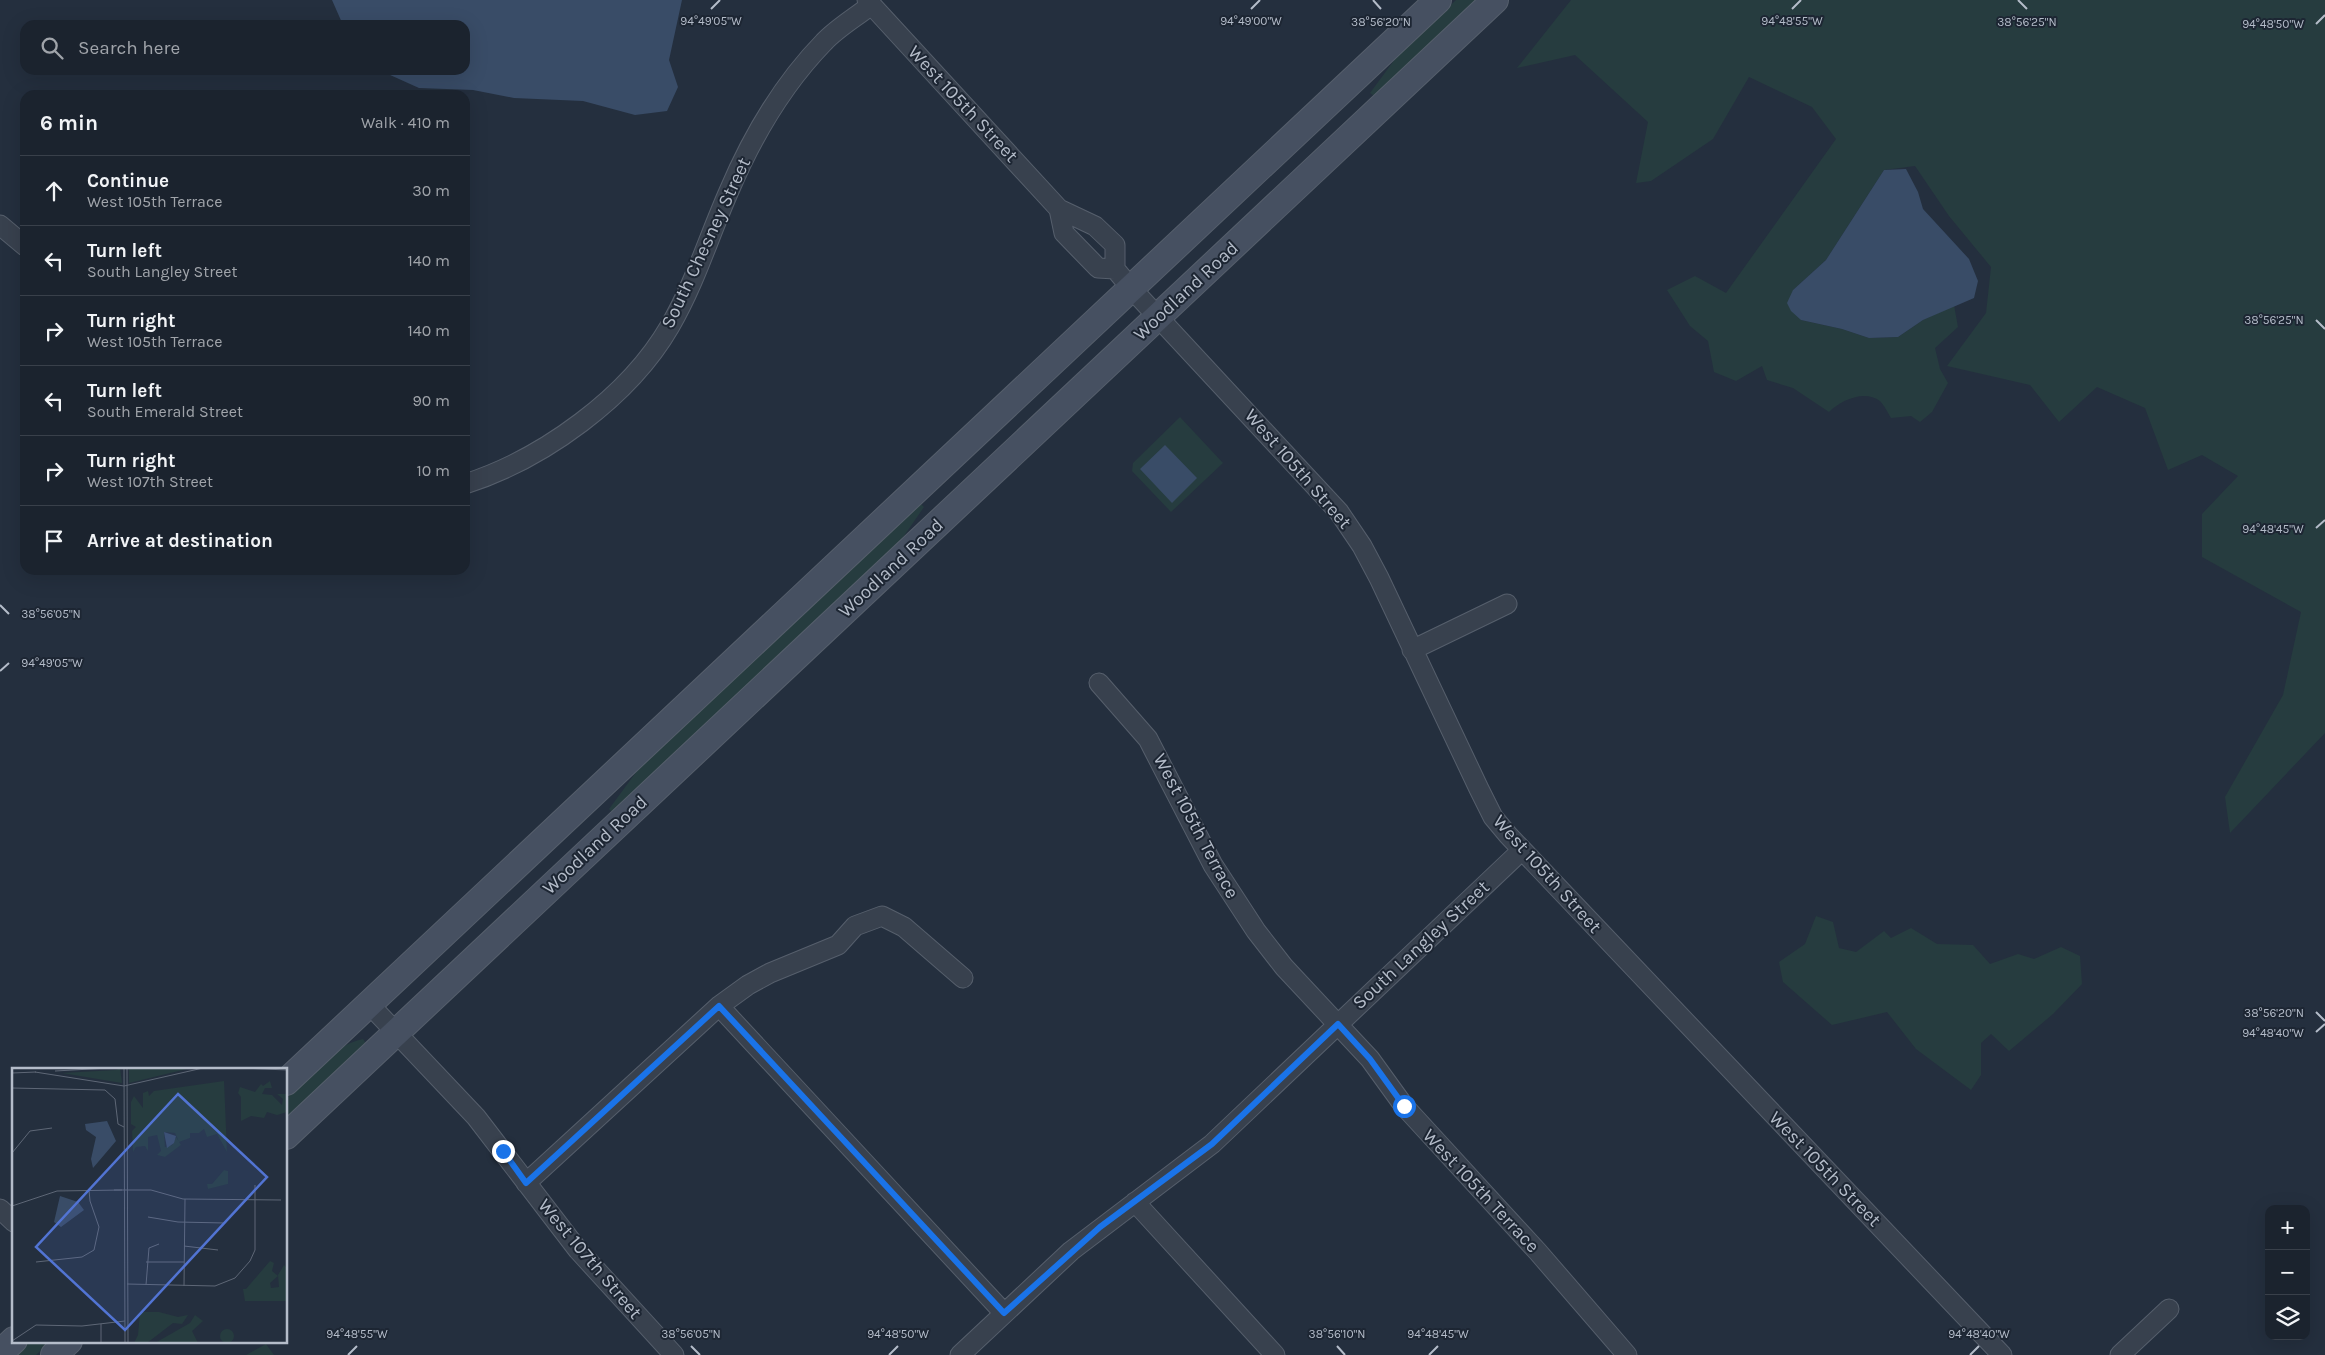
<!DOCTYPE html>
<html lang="en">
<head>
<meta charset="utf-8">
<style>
  body { margin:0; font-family:Karla,sans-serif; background:#242b36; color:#f1f3f6 }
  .controls { position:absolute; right:15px; bottom:15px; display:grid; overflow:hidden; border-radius:10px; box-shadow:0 5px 20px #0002 }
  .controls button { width:45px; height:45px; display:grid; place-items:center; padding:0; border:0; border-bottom:1px solid #39404a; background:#1b232e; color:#f1f3f6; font:25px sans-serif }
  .stop { position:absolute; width:15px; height:15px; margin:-11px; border:4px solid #1a73e8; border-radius:50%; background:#fff }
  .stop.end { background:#1a73e8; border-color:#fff; box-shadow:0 1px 5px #0008 }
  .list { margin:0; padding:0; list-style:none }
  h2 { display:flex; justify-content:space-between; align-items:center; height:65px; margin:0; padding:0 20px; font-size:21px }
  h2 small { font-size:16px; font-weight:400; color:#a0a4aa }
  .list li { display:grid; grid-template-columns:32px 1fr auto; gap:15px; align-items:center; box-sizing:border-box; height:70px; padding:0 20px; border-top:1px solid #39404a }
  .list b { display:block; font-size:19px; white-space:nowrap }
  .list p { margin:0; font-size:16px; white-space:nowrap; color:#a0a4aa }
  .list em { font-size:16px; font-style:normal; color:#a0a4aa }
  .icon { flex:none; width:28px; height:28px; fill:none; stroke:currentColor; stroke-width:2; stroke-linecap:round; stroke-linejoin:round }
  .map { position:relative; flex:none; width:2325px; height:1355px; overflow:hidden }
  .search { position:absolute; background:#1b232e; box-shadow:0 5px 20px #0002; left:20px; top:20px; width:450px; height:55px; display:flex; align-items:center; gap:12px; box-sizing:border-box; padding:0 18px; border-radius:15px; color:#a0a4aa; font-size:19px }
  .panel { position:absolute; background:#1b232e; box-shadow:0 5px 20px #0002; left:20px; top:90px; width:450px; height:485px; border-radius:15px }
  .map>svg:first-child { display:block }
  .green { fill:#263c3f }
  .water { fill:#394c67 }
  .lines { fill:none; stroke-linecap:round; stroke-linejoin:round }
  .minor-casing { stroke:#565f6c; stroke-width:21 }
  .secondary-casing { stroke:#565f6c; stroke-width:28 }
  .minor { stroke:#38414e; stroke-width:19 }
  .secondary { stroke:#465061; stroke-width:26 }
  .route { stroke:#1a73e8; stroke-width:6 }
  .ticks { fill:none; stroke:#b4bcc9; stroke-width:2 }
  .labels { text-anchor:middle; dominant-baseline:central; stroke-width:4; stroke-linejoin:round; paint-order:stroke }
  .street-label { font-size:19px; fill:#b4bcc9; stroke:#1d2633 }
  .inset-road { fill:none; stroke:#5e6776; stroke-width:1 }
  .view { fill:#5274d3; fill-opacity:0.15; stroke:#5274d3; stroke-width:2.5 }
  .inset-edge { fill:none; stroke:#b4bcc9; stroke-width:2.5 }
  .ticks-label { font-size:12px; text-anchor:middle; fill:#b4bcc9; stroke:#1d2633; stroke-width:4; stroke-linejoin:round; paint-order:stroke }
</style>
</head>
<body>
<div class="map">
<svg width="2325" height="1355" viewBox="0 0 2325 1355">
  <rect width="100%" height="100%" fill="#242f3e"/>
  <!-- green -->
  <path class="green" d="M 1456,0 L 1477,0 L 1374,96 L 1370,93 L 1398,55 Z
    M 1571,0 L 2325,0 L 2325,733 L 2230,833 L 2225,797 L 2283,695 L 2301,612 L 2202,557 L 2202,514 L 2238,476 L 2202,455 L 2168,470 L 2145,408 L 2097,387 L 2059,422 L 2030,385 L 1947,366 L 1986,313 L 1991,267 L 1949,216 L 1915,166 L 1884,170 L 1826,260 L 1793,290 L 1801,320 L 1842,329 L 1869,338 L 1898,337 L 1923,320 L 1954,305 L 1958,327 L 1935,348 L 1940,369 L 1948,383 L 1932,412 L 1920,422 L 1911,416 L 1891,418 C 1888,413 1884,405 1880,401 C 1864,389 1840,401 1829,412 L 1793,388 L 1767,380 L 1762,366 L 1736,381 L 1714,372 L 1708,341 L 1690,326 L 1667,290 L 1695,276 L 1726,293 L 1836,139 L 1812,107 L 1749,77 L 1713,139 L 1651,181 L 1636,183 L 1648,122 L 1575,55 L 1517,68 Z
    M 1180,417 L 1223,463 L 1171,512 L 1132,471 L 1133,463 Z
    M 919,502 L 924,507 L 897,546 L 613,813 L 609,809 L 637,771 Z
    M 1816,916 L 1833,922 L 1839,948 L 1856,952 L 1884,931 L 1891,938 L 1911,928 L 1937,944 L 1973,945 L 1990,964 L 2018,954 L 2034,959 L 2061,947 L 2080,956 L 2082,984 L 2053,1014 L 2009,1051 L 1991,1034 L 1981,1043 L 1981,1075 L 1971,1090 L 1916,1049 L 1887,1012 L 1832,1025 L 1783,982 L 1779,962 L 1805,944 Z
    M 363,1039 L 365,1042 L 365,1047 L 286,1120 L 286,1099 C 308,1078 332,1045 363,1039 Z
    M 29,1341 L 51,1341 L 36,1355 L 14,1355 Z
    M 266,1344 L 274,1355 L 246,1355 Z"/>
  <!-- water -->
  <path class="water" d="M 332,0 L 682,0 L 669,60 L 678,87 L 667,111 L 635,115 L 583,101 L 514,98 L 473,90 L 419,88 L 379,70 L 465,70 L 465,25 L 343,25 Z
    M 1906,169 L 1918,192 L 1923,209 L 1969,259 L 1978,281 L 1974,298 L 1923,320 L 1898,337 L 1869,338 L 1842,329 L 1801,320 L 1791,311 L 1787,303 L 1793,290 L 1826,260 L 1884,170 Z
    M 1165,445 L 1197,478 L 1172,503 L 1140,469 Z"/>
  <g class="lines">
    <defs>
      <path id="minor" d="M 867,0 L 1059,209 L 1095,226 L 1115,245 L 1115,269 L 1131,288 L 1339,512 L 1362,546 L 1379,578 L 1479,789 L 1493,817 L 1508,835 L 2002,1355
        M 1059,209 L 1064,233 L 1098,268 L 1115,269
        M 0,225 L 25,246
        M 465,484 C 543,459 629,397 670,326 C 695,283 709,236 729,191 C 752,137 783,84 824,42 C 837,28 856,17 871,5
        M 1412,650 L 1507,604
        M 1099,683 L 1148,739 L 1213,865 L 1256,931 L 1284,967 L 1370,1059 L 1404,1106 L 1538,1252 L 1627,1355
        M 369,1004 L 476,1117 L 578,1250 L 674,1355
        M 719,1006 L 1004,1313
        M 526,1183 L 719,1006 L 748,985 L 770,973 L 838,945 L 855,926 L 882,916 L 904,927 L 963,978
        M 1135,1202 L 1275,1355
        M 0,1209 L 14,1222
        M 960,1355 L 1071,1251 L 1212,1144 L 1522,850
        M 2120,1355 L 2169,1309"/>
      <path id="secondary" d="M 286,1082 L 1438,0
        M 286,1136 L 1495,0
        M 0,1353 L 14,1340
        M 54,1355 L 69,1341"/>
    </defs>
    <!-- minor casing -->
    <use href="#minor" class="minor-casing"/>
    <!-- secondary casing -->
    <use href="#secondary" class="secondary-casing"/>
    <!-- minor -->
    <use href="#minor" class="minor"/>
    <!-- secondary -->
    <use href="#secondary" class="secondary"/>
  </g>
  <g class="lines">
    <!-- route -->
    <path class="route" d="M 503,1151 L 526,1183 L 719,1006 L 1004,1313 L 1100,1227 L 1212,1144 L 1338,1024 L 1370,1059 L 1404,1106"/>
  </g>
  <!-- ticks -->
  <path class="ticks" d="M 1373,0 L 1381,9M 2018,0 L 2027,9M 711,9 L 720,0M 1251,9 L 1260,0M 1792,9 L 1801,0M 2316,24 L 2325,15M 2316,320 L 2325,329M 2316,528 L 2325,520M 0,605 L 9,614M 0,671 L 9,663M 2316,1012 L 2325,1021M 2316,1032 L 2325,1024M 691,1346 L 700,1355M 1337,1346 L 1345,1355M 348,1355 L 357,1346M 889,1355 L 898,1346M 1429,1355 L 1438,1346M 1970,1355 L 1979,1346"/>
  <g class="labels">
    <!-- street labels -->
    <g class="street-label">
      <text transform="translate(963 104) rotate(47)">West 105th Street</text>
      <text transform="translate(706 243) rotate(-65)">South Chesney Street</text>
      <text transform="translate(1186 291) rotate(-43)">Woodland Road</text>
      <text transform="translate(1298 469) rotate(49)">West 105th Street</text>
      <text transform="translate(891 568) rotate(-43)">Woodland Road</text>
      <text transform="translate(1196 826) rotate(62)">West 105th Terrace</text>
      <text transform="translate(595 845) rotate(-43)">Woodland Road</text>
      <text transform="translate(1547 874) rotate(48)">West 105th Street</text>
      <text transform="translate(1421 945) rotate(-43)">South Langley Street</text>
      <text transform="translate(1825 1169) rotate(46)">West 105th Street</text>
      <text transform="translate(1481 1191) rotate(47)">West 105th Terrace</text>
      <text transform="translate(590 1259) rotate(50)">West 107th Street</text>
    </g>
  </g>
  <!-- overview -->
  <g transform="translate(12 1068)">
    <rect width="275" height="275" fill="#242f3e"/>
    <path d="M 108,0 L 110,15 L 50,5 L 104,2 ZM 117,0 L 122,1 L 179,0 L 117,15 ZM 212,13 L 215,84 L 205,66 L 195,69 L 192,61 L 187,65 L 178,65 L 178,70 L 167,74 L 163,65 L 152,64 L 153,79 L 160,77 L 164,69 L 169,77 L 153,89 L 145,87 L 149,83 L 145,67 L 136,69 L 136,83 L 133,78 L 124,79 L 121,84 L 120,63 L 124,59 L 119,56 L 119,34 L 122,28 L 131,40 L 131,25 L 136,23 L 137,28 L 142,23 ZM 258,13 L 260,20 L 253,20 L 250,26 L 260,27 L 270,37 L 271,31 L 265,26 L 275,26 L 275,44 L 265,47 L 255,44 L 252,50 L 239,48 L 229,53 L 229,29 L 226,25 L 228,19 L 243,24 L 249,16 L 251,18 ZM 212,102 L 216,103 L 216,116 L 196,121 L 195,116 L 200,116 ZM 258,193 L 262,195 L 260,203 L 266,208 L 258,215 L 259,220 L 267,219 L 266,207 L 272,197 L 275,200 L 275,233 L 233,233 L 231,221 L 234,221 ZM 128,244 L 147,244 L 166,249 L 176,247 L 170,256 L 161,255 L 135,275 L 122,275 L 126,267 ZM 183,247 L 191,253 L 180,263 L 186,275 L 143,275 L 178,255 ZM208 268a7 7 0 1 1 14 0a7 7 0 1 1-14 0Z" fill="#263c3f"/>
    <path d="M 95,53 L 104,73 L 81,100 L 79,91 L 84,69 L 74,62 L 73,56 ZM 152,64 L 164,68 L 162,75 L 155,80 ZM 48,128 L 66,134 L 72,142 L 49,159 L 42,154 Z" fill="#394c67"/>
    <path class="inset-road" d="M 112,0 L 113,275M 115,0 L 116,275M 229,0 L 275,2M 43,3 L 97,0M 23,4 L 112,18 L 191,0M 0,5 L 24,4M 0,20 L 93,22 L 103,31 L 106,56 L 112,59M 0,85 L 18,63 L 40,60M 102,122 L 139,122 L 171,131 L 269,132M 0,138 L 45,123 L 110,122M 136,149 L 166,154 L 213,155M 172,178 L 206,182M 24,194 L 70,189 L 82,182 L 87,159 L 78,133 L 77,122M 134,194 L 172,194M 115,216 L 203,218 L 223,210 L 238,193 L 243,182 L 243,117M 134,217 L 137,180 L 147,176M 172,218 L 173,131M 89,256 L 89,275M 0,273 L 24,257 L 70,258 L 113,253"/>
    <path class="view" d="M 166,26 L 255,109 L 113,262 L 24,179 Z"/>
    <rect width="275" height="275" class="inset-edge"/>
  </g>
  <g class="ticks-label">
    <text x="711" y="25">94°49'05"W</text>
    <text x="1251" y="25">94°49'00"W</text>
    <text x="1792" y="25">94°48'55"W</text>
    <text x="2027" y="26">38°56'25"N</text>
    <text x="1381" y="26">38°56'20"N</text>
    <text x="2273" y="28">94°48'50"W</text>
    <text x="2274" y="324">38°56'25"N</text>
    <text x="2273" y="533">94°48'45"W</text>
    <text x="51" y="618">38°56'05"N</text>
    <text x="52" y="667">94°49'05"W</text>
    <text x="2274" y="1017">38°56'20"N</text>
    <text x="2273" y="1037">94°48'40"W</text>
    <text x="691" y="1338">38°56'05"N</text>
    <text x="1337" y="1338">38°56'10"N</text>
    <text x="357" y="1338">94°48'55"W</text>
    <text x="898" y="1338">94°48'50"W</text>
    <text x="1438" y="1338">94°48'45"W</text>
    <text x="1979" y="1338">94°48'40"W</text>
  </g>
</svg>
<div class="controls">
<button>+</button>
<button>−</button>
<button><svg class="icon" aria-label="layers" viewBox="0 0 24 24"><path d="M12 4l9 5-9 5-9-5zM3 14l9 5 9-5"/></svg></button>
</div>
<div class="stop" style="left:1404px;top:1106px"></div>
<div class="stop end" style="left:503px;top:1151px"></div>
<div class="search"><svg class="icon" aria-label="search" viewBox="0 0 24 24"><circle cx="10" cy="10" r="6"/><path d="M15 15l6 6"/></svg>Search here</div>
<section class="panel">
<h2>6 min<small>Walk · 410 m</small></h2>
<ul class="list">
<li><svg class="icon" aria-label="ahead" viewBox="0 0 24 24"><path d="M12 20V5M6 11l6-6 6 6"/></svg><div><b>Continue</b><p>West 105th Terrace</p></div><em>30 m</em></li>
<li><svg class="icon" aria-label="left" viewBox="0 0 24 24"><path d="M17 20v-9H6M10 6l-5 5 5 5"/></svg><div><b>Turn left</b><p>South Langley Street</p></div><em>140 m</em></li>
<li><svg class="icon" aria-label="right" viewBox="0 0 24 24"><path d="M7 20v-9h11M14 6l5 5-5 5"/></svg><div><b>Turn right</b><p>West 105th Terrace</p></div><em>140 m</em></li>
<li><svg class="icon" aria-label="left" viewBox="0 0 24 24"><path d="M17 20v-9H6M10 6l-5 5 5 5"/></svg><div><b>Turn left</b><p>South Emerald Street</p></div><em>90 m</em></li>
<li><svg class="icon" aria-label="right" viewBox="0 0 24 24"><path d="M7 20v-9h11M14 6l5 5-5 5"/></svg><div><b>Turn right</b><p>West 107th Street</p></div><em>10 m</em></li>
<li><svg class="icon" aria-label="arrive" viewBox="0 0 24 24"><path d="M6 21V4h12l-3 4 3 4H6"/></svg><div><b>Arrive at destination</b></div></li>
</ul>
</section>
</div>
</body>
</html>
